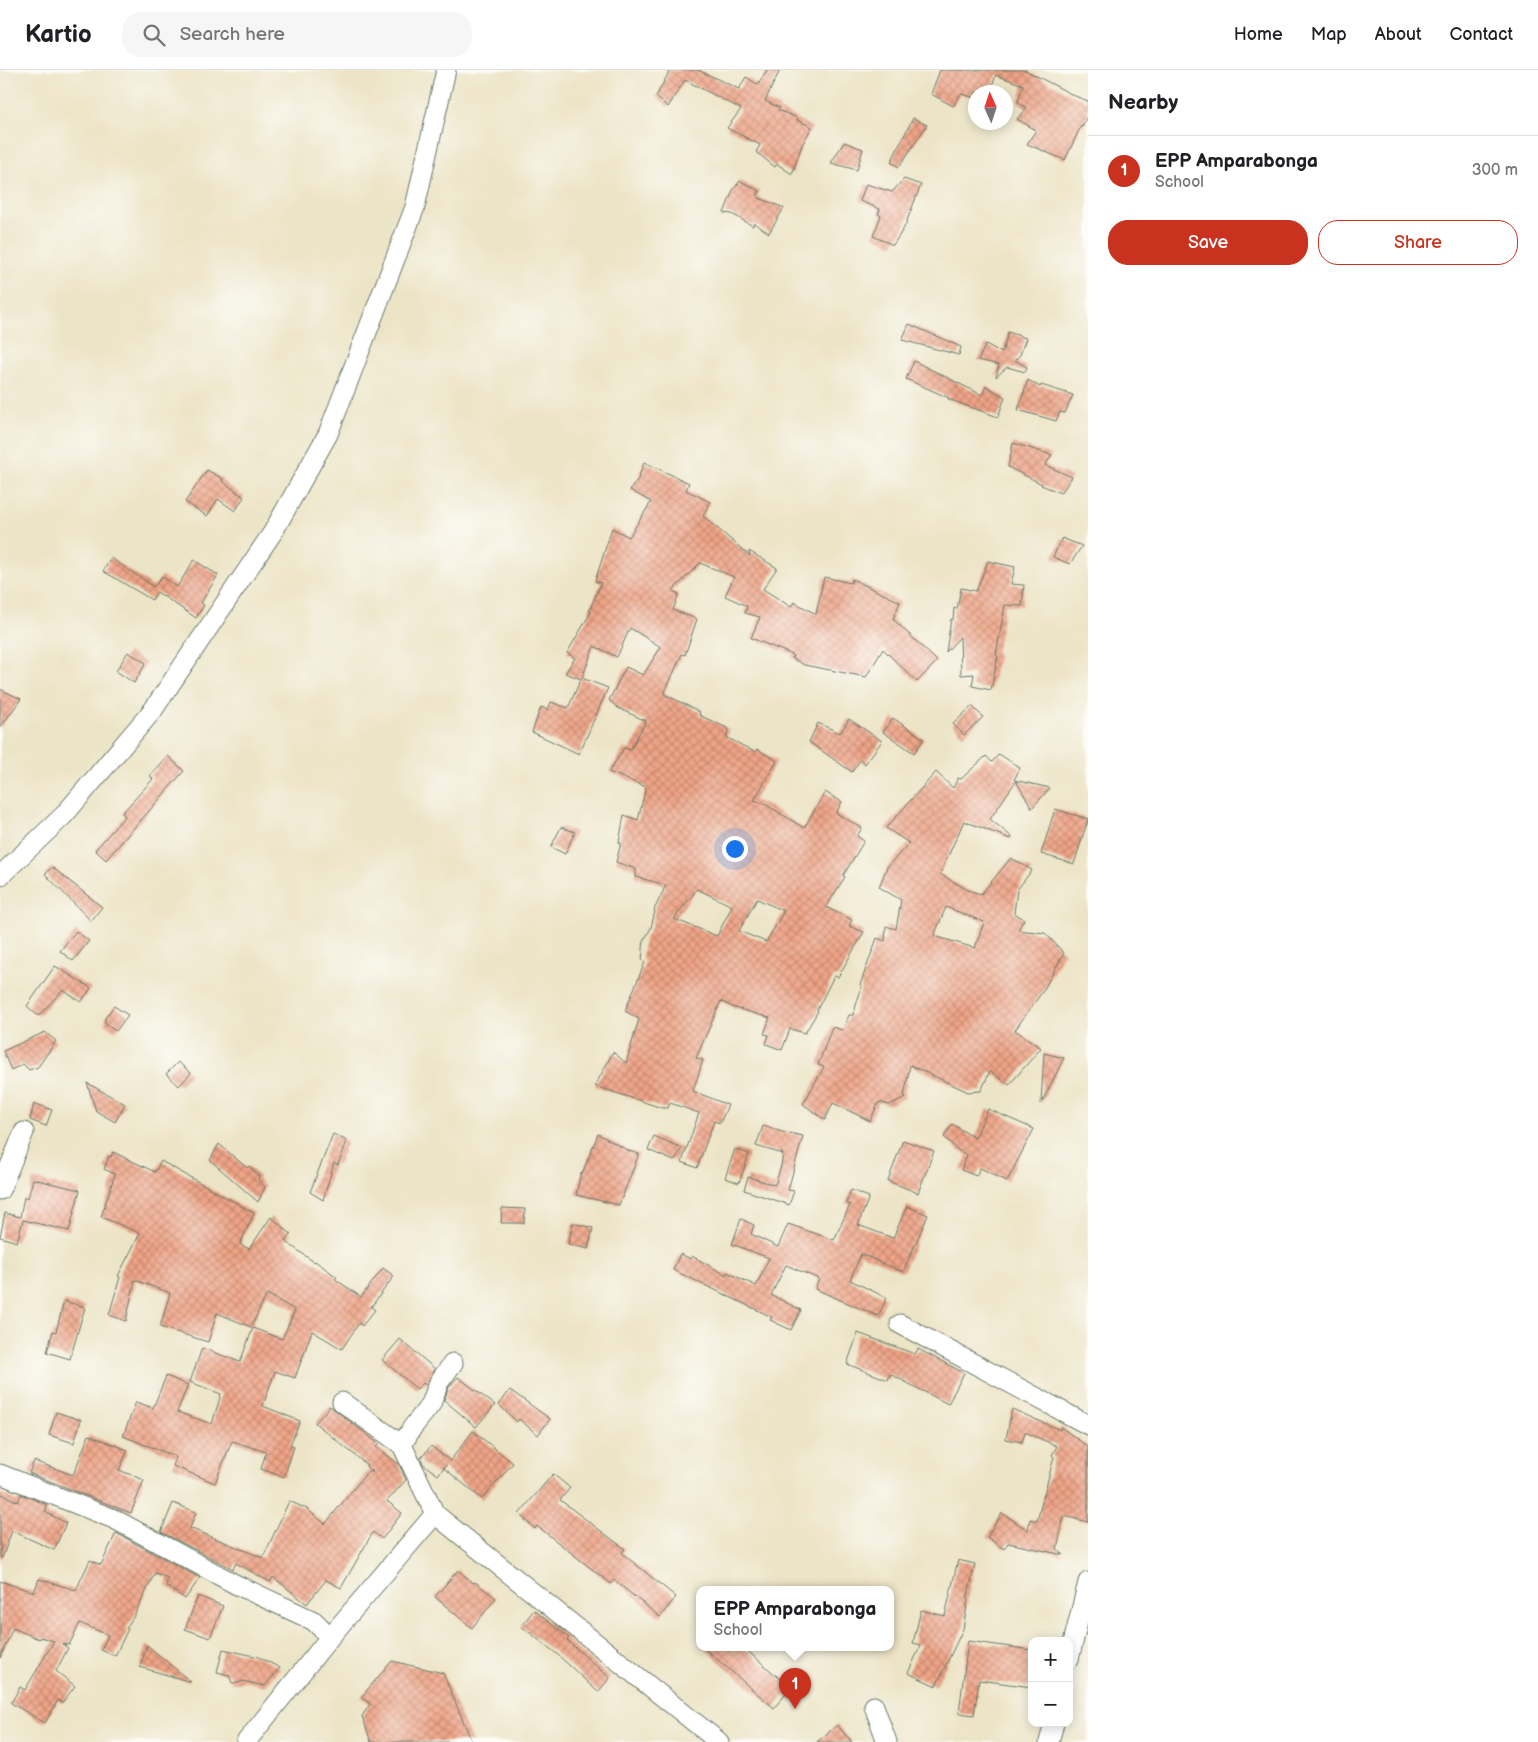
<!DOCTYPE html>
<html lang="en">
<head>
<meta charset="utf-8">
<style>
  body { margin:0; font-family:"Balsamiq Sans",sans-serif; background:#f6f6f6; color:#202124 }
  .controls { position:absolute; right:15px; bottom:15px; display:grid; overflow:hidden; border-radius:10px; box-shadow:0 2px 12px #0003 }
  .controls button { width:45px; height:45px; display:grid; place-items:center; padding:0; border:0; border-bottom:1px solid #e0e0e0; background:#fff; color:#202124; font:25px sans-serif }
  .compass { position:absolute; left:968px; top:15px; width:45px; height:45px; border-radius:50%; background:#fff; box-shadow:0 2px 12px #0003; rotate:357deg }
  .you { position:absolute; left:734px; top:778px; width:18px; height:18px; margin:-12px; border:4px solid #fff; border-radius:50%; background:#1a73e8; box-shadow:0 0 0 8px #1a73e833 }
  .badge { display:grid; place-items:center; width:32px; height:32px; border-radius:50%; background:#c8321e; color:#fff; font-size:16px; font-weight:700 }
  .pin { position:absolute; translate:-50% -41px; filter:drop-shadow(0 1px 2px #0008) }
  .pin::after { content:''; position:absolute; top:26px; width:18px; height:15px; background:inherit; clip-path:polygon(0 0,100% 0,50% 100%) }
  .popup { position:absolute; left:696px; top:1516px; width:198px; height:65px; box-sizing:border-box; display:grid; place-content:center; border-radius:10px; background:#fff; filter:drop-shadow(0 1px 4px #0005); font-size:16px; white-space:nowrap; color:#757577 }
  .popup b { font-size:19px; color:#202124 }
  .popup::after { content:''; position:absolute; left:50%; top:100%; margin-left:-10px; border:10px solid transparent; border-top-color:#fff }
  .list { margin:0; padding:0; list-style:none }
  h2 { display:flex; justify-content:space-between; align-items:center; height:65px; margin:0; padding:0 20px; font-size:21px }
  h2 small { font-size:16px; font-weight:400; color:#757577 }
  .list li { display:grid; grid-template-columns:32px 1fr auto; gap:15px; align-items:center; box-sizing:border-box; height:70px; padding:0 20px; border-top:1px solid #e0e0e0 }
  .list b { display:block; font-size:19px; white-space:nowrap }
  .list p { margin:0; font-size:16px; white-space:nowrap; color:#757577 }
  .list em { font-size:16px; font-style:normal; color:#757577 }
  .actions { display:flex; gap:10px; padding:15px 20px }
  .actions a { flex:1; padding:11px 0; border:1px solid #c8321e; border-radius:20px; text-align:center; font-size:18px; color:#c8321e }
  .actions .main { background:#c8321e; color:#fff }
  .icon { flex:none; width:28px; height:28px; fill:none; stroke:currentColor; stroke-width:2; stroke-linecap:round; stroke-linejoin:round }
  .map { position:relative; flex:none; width:1088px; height:1672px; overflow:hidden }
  header { display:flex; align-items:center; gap:30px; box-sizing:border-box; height:70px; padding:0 25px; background:#fff; border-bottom:1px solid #e0e0e0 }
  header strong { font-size:24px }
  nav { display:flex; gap:28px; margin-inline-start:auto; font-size:18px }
  .search { width:350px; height:45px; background:#f6f6f6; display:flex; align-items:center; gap:12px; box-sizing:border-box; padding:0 18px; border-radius:20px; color:#757577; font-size:19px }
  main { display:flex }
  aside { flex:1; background:#fff }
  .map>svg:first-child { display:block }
  .building { fill:url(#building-cross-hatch); fill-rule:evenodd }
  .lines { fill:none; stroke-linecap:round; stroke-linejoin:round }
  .minor-casing { stroke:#677767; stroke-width:21 }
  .minor { stroke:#fff; stroke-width:19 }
</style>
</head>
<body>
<header>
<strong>Kartio</strong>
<div class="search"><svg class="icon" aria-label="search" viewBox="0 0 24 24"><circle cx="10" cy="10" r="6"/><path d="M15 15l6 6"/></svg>Search here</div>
<nav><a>Home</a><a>Map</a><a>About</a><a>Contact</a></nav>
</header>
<main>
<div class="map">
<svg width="1088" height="1672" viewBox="0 0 1088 1672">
  <defs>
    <pattern id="building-cross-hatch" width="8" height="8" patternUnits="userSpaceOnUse" patternTransform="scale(1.25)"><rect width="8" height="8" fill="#f0a487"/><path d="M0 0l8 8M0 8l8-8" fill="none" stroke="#c2876f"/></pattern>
  </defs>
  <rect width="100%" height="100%" fill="#fdfcf7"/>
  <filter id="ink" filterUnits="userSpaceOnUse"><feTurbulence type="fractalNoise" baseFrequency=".02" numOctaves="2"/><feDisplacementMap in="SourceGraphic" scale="10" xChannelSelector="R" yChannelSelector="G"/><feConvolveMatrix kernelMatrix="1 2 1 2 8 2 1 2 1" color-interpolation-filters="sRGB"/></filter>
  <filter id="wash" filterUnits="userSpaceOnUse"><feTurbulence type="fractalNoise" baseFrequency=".0096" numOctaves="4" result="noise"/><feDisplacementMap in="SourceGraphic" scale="20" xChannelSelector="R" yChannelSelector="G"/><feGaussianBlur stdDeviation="1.12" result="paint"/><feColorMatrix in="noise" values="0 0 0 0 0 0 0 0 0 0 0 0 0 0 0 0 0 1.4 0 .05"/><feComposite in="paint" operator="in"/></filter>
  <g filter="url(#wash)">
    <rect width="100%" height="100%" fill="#ece4c6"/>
    <g id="blocks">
      <!-- building -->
      <path class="building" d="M 664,0 L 698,0 L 739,19 L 746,7 L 758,15 L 767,0 L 780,0 L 765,31 L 780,38 L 778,40 L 798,48 L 797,50 L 812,57 L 802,75 L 792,104 L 777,94 L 775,97 L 756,82 L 760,75 L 727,58 L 741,39 L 685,10 L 668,37 L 656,27 L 669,2 Z
        M 940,0 L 1025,0 L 1075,26 L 1088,31 L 1088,45 L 1082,57 L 1081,56 L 1065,90 L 1027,74 L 1036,60 L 1017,49 L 1027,38 L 1018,32 L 1023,15 L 996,5 L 990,22 L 976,22 L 976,28 L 961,24 L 953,36 L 931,24 Z
        M 913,48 L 927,55 L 899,97 L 891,92 Z
        M 844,72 L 863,79 L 857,100 L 831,93 Z
        M 904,109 L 921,115 L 904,158 L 893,175 L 873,166 L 881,146 L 878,144 L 880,139 L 860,131 L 866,114 L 892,122 Z
        M 740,111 L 760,121 L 757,127 L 784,138 L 769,163 L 754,153 L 753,156 L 732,144 L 724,143 L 733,120 Z
        M 909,254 L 961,277 L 959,285 L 902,270 Z
        M 1008,262 L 1026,268 L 1020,285 L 1015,290 L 1027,297 L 1025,302 L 1007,297 L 996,307 L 999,295 L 978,290 L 986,274 L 1002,283 Z
        M 914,291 L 982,325 L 986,316 L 1005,327 L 998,347 L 948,329 L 949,328 L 906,309 Z
        M 1028,310 L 1040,317 L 1041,315 L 1073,325 L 1065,343 L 1060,342 L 1056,351 L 1018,340 Z
        M 1013,373 L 1052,385 L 1045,395 L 1072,407 L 1061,423 L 1041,415 L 1042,414 L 1008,397 Z
        M 644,392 L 689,413 L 686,420 L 710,432 L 703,446 L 750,486 L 749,481 L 777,498 L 763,519 L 791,537 L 794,532 L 816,544 L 824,507 L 851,513 L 852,509 L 900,532 L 893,549 L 937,591 L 917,612 L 883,579 L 866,607 L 804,595 L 792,588 L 793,585 L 751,568 L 760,547 L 745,543 L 747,536 L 725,526 L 734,507 L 700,493 L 672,521 L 679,524 L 673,540 L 697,549 L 685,585 L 682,584 L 664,624 L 700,642 L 699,645 L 729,659 L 726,667 L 755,682 L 757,679 L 777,691 L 754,730 L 765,734 L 804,758 L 825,722 L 842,732 L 836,743 L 862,758 L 857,766 L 864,771 L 843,806 L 845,807 L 826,837 L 852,850 L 849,856 L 864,862 L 838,907 L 834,906 L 817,940 L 818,941 L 805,963 L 790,959 L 782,980 L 766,974 L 769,965 L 764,964 L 770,948 L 732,937 L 721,931 L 696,988 L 703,990 L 693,1021 L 728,1035 L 720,1053 L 714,1051 L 697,1098 L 682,1092 L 699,1043 L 670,1033 L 668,1038 L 662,1038 L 595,1016 L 613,982 L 626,993 L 639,949 L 625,941 L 645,892 L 642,890 L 644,868 L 646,867 L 651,858 L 655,841 L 654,840 L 666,815 L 636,807 L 636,799 L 616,792 L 621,773 L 619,773 L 624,745 L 638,750 L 646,717 L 609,702 L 624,678 L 630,680 L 646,651 L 618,638 L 609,630 L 626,597 L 643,605 L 661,577 L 630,558 L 617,587 L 594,576 L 582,608 L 608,618 L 579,684 L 532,662 L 541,637 L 548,640 L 551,632 L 568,638 L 581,609 L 565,603 L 575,588 L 567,583 L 591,542 L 589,541 L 601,513 L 595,511 L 612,458 L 629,467 L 651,432 L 630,420 L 638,409 ZM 697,819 L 732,836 L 717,866 L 674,849 ZM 757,829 L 784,841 L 766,872 L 739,861 Z
        M 207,400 L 223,409 L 222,411 L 244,427 L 235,441 L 218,429 L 207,446 L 185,432 Z
        M 1062,468 L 1082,476 L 1070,494 L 1053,487 Z
        M 111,488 L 154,517 L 162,506 L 177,517 L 194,490 L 218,505 L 201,533 L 204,535 L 196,548 L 157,522 L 152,530 L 103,501 Z
        M 988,491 L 1015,497 L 1011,514 L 1024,515 L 1022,536 L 1005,535 L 996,585 L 998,586 L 991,620 L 972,616 L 974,604 L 961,605 L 960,567 L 946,582 L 951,549 L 953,550 L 954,538 L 957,539 L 961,518 L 976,521 Z
        M 128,582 L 146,593 L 134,613 L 116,601 Z
        M 0,619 L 21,629 L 0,658 Z
        M 972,636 L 983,647 L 964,665 L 953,654 Z
        M 893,648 L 924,669 L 914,683 L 883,662 Z
        M 849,649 L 882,671 L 865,694 L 860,690 L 852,702 L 809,672 L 818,653 L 840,663 Z
        M 999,684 L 1020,698 L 1014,710 L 1050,718 L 1032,738 L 1016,711 L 990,749 L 1012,767 L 1011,769 L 964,751 L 940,804 L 968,820 L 981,824 L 1011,788 L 1032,800 L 1017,820 L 1014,843 L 1024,849 L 1018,860 L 1045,863 L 1064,883 L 1043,921 L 1015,960 L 1041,978 L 1009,1015 L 990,1001 L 981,1021 L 968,1022 L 910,995 L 904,1026 L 906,1027 L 889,1035 L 879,1032 L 870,1051 L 833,1033 L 825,1050 L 803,1034 L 824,997 L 818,995 L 832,957 L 843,960 L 849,945 L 853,945 L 862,916 L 860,915 L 877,868 L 885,871 L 886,856 L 896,859 L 901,830 L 879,817 L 887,797 L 909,773 L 886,758 L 936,702 L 953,718 L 958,708 L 961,709 L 986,686 L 992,692 ZM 946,837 L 984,852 L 975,878 L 934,866 Z
        M 168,686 L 184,701 L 106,790 L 95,780 L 125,746 L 122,743 L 153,709 L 150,706 Z
        M 1055,739 L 1088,749 L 1074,794 L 1041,784 Z
        M 561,757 L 575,762 L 565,784 L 551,777 Z
        M 52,797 L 102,837 L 91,851 L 45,804 Z
        M 76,861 L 89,871 L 73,891 L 60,881 Z
        M 55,896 L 91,918 L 81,932 L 63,920 L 38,946 L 27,936 Z
        M 114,936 L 128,945 L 116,961 L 105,954 L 105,948 Z
        M 45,962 L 56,971 L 38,997 L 29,1000 L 23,994 L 11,1000 L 3,981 Z
        M 1044,983 L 1064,988 L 1041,1034 Z
        M 178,992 L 191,1003 L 179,1016 L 166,1004 Z
        M 87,1013 L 125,1034 L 115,1052 L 96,1041 Z
        M 34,1033 L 52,1040 L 46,1056 L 30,1050 Z
        M 988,1039 L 1034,1059 L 1007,1111 L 980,1098 L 976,1106 L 961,1100 L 967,1085 L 958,1080 L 944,1067 L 952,1054 L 975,1068 Z
        M 763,1056 L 789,1064 L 789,1063 L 803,1066 L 788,1120 L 794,1121 L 789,1135 L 744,1120 L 748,1107 L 775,1115 L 781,1096 L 783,1084 L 756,1076 Z
        M 333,1064 L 347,1071 L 338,1095 L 334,1093 L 323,1130 L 310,1122 Z
        M 598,1064 L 629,1081 L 639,1084 L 619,1135 L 576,1125 L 581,1103 L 582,1104 Z
        M 654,1066 L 682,1078 L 674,1091 L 648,1080 Z
        M 903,1070 L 934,1081 L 918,1123 L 888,1111 Z
        M 219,1074 L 247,1098 L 249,1096 L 259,1107 L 258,1109 L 265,1117 L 258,1132 L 210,1090 Z
        M 735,1079 L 749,1084 L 739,1113 L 725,1108 Z
        M 113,1082 L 155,1102 L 161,1091 L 254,1143 L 240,1174 L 249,1179 L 271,1147 L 291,1164 L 285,1171 L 314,1192 L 315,1191 L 337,1207 L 335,1209 L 361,1227 L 383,1198 L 394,1206 L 371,1237 L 375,1240 L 362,1256 L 359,1253 L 342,1279 L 312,1261 L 295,1308 L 275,1301 L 263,1336 L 300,1351 L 290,1375 L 294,1377 L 284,1407 L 261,1399 L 266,1382 L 232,1371 L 215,1413 L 173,1396 L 176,1387 L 123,1366 L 136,1332 L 153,1338 L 166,1306 L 188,1315 L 177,1342 L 212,1354 L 221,1324 L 190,1312 L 202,1278 L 240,1292 L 253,1258 L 282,1269 L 295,1240 L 267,1224 L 251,1257 L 217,1243 L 208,1272 L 160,1257 L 170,1223 L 135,1210 L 126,1251 L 109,1245 L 120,1207 L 118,1206 L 140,1163 L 101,1147 L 115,1104 L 104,1099 L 109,1086 L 111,1087 Z
        M 33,1109 L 80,1120 L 69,1161 L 23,1150 L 17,1172 L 0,1167 L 5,1143 L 20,1147 L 24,1127 L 28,1128 Z
        M 851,1120 L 869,1127 L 858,1155 L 893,1168 L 907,1136 L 928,1145 L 903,1202 L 861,1184 L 850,1210 L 887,1228 L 878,1246 L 815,1219 L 819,1209 L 786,1195 L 771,1225 L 801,1240 L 791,1260 L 770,1250 L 772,1247 L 673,1200 L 680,1184 L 691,1189 L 692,1186 L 726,1205 L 727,1202 L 756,1216 L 769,1188 L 732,1174 L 741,1149 L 754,1155 L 751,1164 L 778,1177 L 788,1154 L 834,1170 L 850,1135 L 846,1133 Z
        M 502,1138 L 525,1139 L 524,1153 L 501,1153 Z
        M 573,1153 L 593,1158 L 588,1179 L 568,1174 Z
        M 64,1231 L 85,1237 L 70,1289 L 47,1282 L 53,1261 L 56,1262 Z
        M 858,1263 L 915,1284 L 918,1279 L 964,1303 L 948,1334 L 890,1304 L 888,1310 L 847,1294 Z
        M 400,1269 L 435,1299 L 426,1315 L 423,1313 L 417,1319 L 382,1290 Z
        M 458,1307 L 495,1335 L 476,1357 L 444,1330 L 449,1317 Z
        M 510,1320 L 550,1349 L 538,1365 L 519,1349 L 517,1352 L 499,1335 Z
        M 330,1336 L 379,1374 L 376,1377 L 399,1394 L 406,1410 L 387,1431 L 402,1443 L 382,1469 L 373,1462 L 341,1518 L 326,1510 L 307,1534 L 273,1507 L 270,1512 L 236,1493 L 233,1499 L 161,1462 L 173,1433 L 196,1442 L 190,1458 L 263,1488 L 289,1431 L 307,1439 L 325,1454 L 368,1401 L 373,1402 L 366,1397 L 367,1395 L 315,1353 Z
        M 1012,1339 L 1060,1360 L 1061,1357 L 1088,1377 L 1088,1452 L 1064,1446 L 1057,1479 L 1064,1485 L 1008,1473 L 1004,1479 L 987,1467 L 1002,1443 L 1028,1460 L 1030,1449 L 1037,1451 L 1054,1387 L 1052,1385 L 1057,1376 L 1025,1362 L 1022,1372 L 1006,1369 Z
        M 56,1342 L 81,1350 L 74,1373 L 49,1365 Z
        M 473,1361 L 513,1393 L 482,1429 L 444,1398 L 446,1395 L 438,1405 L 423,1394 L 421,1388 L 431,1376 L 450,1391 Z
        M 89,1365 L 128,1380 L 119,1400 L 144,1410 L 131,1443 L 29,1403 L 34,1391 L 73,1405 Z
        M 553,1404 L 570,1418 L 560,1430 L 625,1479 L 622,1483 L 676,1527 L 660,1547 L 614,1510 L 611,1514 L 537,1456 L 535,1459 L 519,1444 Z
        M 0,1423 L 18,1432 L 21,1424 L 47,1435 L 45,1442 L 66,1453 L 54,1480 L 12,1461 L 2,1488 L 0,1488 Z
        M 116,1463 L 200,1508 L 185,1529 L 166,1516 L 168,1508 L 155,1503 L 134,1546 L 126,1558 L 128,1559 L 115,1586 L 101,1580 L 108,1565 L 80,1553 L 69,1575 L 62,1574 L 68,1578 L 56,1601 L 75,1616 L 62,1633 L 58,1630 L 45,1653 L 11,1633 L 20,1617 L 25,1620 L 54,1571 L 40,1567 L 39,1569 L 13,1558 L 0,1588 L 0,1511 L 34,1522 L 39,1509 L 76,1520 L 90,1490 L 101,1495 Z
        M 958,1490 L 975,1494 L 967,1529 L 968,1529 L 963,1559 L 936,1616 L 908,1603 L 921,1575 L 913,1573 L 921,1540 L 945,1546 Z
        M 458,1500 L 473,1513 L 475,1512 L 496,1528 L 472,1558 L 435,1527 Z
        M 198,1526 L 223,1536 L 210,1568 L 185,1559 Z
        M 534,1540 L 569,1568 L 567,1570 L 610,1608 L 598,1622 L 557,1584 L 521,1556 Z
        M 968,1571 L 1032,1580 L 1032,1617 L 979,1610 L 974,1645 L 959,1643 Z
        M 147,1575 L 191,1612 L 140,1597 Z
        M 704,1578 L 744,1578 L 791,1618 L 774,1638 Z
        M 223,1579 L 259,1587 L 280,1598 L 265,1616 L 242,1611 L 239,1613 L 232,1613 L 229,1605 L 217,1602 Z
        M 392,1591 L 443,1603 L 472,1672 L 371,1672 L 362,1646 L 370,1634 L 361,1627 Z
        M 837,1655 L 852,1672 L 817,1672 Z"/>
    </g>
  </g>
  <g filter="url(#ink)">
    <use href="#blocks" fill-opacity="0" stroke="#677767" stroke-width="1"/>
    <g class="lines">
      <defs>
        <path id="minor" d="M 0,806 L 64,745 L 153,640 L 273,462 L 328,364 L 415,137 L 446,0
          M 0,1120 L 24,1062
          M 900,1254 L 1088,1355
          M 342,1332 L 402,1375 L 435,1444 L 719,1672
          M 402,1375 L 412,1358 L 431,1334 L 439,1312 L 453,1293
          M 0,1404 L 114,1449 L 235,1514 L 314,1551 L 330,1567
          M 1069,1589 L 1088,1512
          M 874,1636 L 887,1672
          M 246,1672 L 330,1567 L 435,1444
          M 1049,1672 L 1054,1653"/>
      </defs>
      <!-- minor casing -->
      <use href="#minor" class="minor-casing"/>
      <!-- minor -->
      <use href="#minor" class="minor"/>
    </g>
  </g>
</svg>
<div class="controls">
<button>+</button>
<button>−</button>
</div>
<svg class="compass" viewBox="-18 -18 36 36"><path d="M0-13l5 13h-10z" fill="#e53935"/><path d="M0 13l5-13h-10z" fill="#757577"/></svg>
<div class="you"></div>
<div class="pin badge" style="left:795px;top:1639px">1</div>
<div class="popup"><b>EPP Amparabonga</b>School</div>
</div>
<aside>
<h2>Nearby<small></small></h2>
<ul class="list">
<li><span class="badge">1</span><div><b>EPP Amparabonga</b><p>School</p></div><em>300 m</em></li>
</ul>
<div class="actions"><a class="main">Save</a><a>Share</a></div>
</aside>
</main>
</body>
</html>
